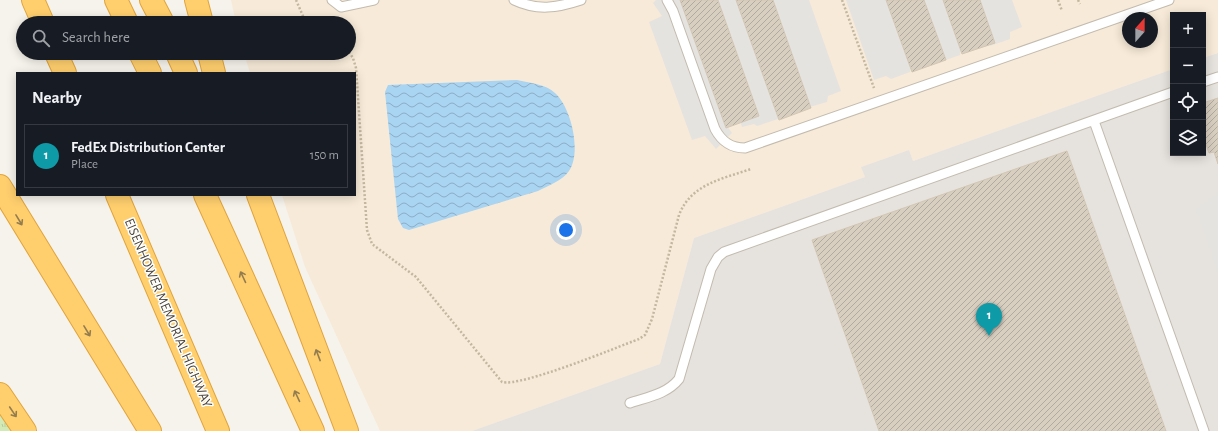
<!DOCTYPE html>
<html lang="en">
<head>
<meta charset="utf-8">
<style>
  body { margin:0; font-family:"Alegreya Sans",sans-serif; background:#242831; color:#f1f3f6 }
  .controls { position:absolute; right:12px; top:12px; display:grid; overflow:hidden; border-radius:0px; box-shadow:0 2px 10px #0003 }
  .controls button { width:36px; height:36px; display:grid; place-items:center; padding:0; border:0; border-bottom:1px solid #363941; background:#171b24; color:#f1f3f6; font:20px sans-serif }
  .compass { position:absolute; left:1122px; top:12px; width:36px; height:36px; border-radius:50%; background:#171b24; box-shadow:0 2px 10px #0003; rotate:21deg }
  .you { position:absolute; left:566px; top:230px; width:14px; height:14px; margin:-10px; border:3px solid #fff; border-radius:50%; background:#1a73e8; box-shadow:0 0 0 6px #1a73e833 }
  .badge { display:grid; place-items:center; width:26px; height:26px; border-radius:50%; background:#db2777; color:#fff; font-size:13px; font-weight:700 }
  .pin { position:absolute; translate:-50% -33px; filter:drop-shadow(0 1px 2px #0008) }
  .pin::after { content:''; position:absolute; top:21px; width:14px; height:12px; background:inherit; clip-path:polygon(0 0,100% 0,50% 100%) }
  .list { margin:0; padding:0; list-style:none }
  h2 { display:flex; justify-content:space-between; align-items:center; height:52px; margin:0; padding:0 16px; font-size:17px }
  h2 small { font-size:13px; font-weight:400; color:#9ea1a6 }
  .list li { display:grid; grid-template-columns:26px 1fr auto; gap:12px; align-items:center; box-sizing:border-box; height:64px; margin:0 8px 8px; padding:0 8px; border:1px solid #363941; border-radius:0px }
  .list b { display:block; font-size:15px; white-space:nowrap }
  .list p { margin:0; font-size:13px; white-space:nowrap; color:#9ea1a6 }
  .list em { font-size:13px; font-style:normal; color:#9ea1a6 }
  .icon { flex:none; width:22px; height:22px; fill:none; stroke:currentColor; stroke-width:2; stroke-linecap:round; stroke-linejoin:round }
  .map { position:relative; flex:none; width:1218px; height:431px; overflow:hidden }
  .search { position:absolute; background:#171b24; box-shadow:0 2px 10px #0003; left:16px; top:16px; width:340px; height:44px; display:flex; align-items:center; gap:10px; box-sizing:border-box; padding:0 14px; border-radius:22px; color:#9ea1a6; font-size:15px }
  .panel { position:absolute; background:#171b24; box-shadow:0 2px 10px #0003; left:16px; top:72px; width:340px; height:124px; border-radius:0px }
  .map>svg:first-child { display:block }
  .commercial { fill:#f7ead8; fill-rule:evenodd }
  .industrial { fill:#e6e2dd }
  .grass { fill:url(#grass-tufts) }
  .parking { fill:#e5e3e0 }
  .water { fill:url(#water-waves) }
  .building { fill:url(#building-hatch); stroke:#d3c7b4 }
  .lines { fill:none; stroke-linecap:round; stroke-linejoin:round }
  .service-casing { stroke:#c2bbae; stroke-width:11 }
  .motorway-casing { stroke:#e0a43c; stroke-width:24 }
  .path { stroke:#c4b79f; stroke-width:2.5; stroke-dasharray:2 2; stroke-linecap:butt }
  .service { stroke:#fff; stroke-width:9 }
  .motorway { stroke:#ffcf6e; stroke-width:22 }
  .oneway { stroke:#937c4e }
  .labels { text-anchor:middle; dominant-baseline:central; stroke-width:3; stroke-linejoin:round; paint-order:stroke }
  .street-label { font-size:14px; fill:#4b4439; stroke:#fff }
</style>
</head>
<body>
<div class="map">
<svg width="1218" height="431" viewBox="0 0 1218 431">
  <defs>
    <pattern id="grass-tufts" width="24" height="20" patternUnits="userSpaceOnUse"><rect width="24" height="20" fill="#d2eab5"/><path d="M3 7l-1-3M5 7V3M7 7l1-3M15 17l-1-3M17 17v-4M19 17l1-3" fill="none" stroke="#b6ca9c"/></pattern>
    <pattern id="water-waves" width="16" height="10" patternUnits="userSpaceOnUse"><rect width="16" height="10" fill="#a9d4f2"/><path d="M0 5q4-4 8 0t8 0" fill="none" stroke="#8caec5"/></pattern>
    <pattern id="building-hatch" width="6" height="6" patternUnits="userSpaceOnUse"><rect width="6" height="6" fill="#d8cfc1"/><path d="M-1 1l2-2M0 6l6-6M5 7l2-2" fill="none" stroke="#b1aa9e"/></pattern>
  </defs>
  <rect width="100%" height="100%" fill="#f6f3ec"/>
  <!-- commercial -->
  <path class="commercial" d="M 231,0 L 1218,0 L 1218,53 L 1203,58 L 1203,15 L 1173,15 L 1173,69 L 913,161 L 909,150 L 861,167 L 865,177 L 694,238 L 660,364 L 472,431 L 380,431 L 305,267 L 282,195 L 355,195 L 355,73 L 250,73 L 244,53 L 349,53 L 349,23 L 236,23 ZM 1128,18 L 1152,18 L 1152,42 L 1128,42 Z"/>
  <!-- industrial -->
  <path class="industrial" d="M 1218,53 L 1218,431 L 472,431 L 660,364 L 694,238 L 865,177 L 861,167 L 909,150 L 913,161 L 1173,69 L 1173,153 L 1203,153 L 1203,58 Z"/>
  <!-- grass -->
  <path class="grass" d="M 0,415 L 12,431 L 0,431 Z"/>
  <!-- parking -->
  <path class="parking" d="M 656,0 L 809,0 L 841,91 L 828,96 L 827,102 L 778,116 L 778,119 L 757,126 L 754,124 L 742,127 L 737,113 L 724,122 L 732,133 L 716,149 L 705,136 L 692,140 L 649,22 L 662,16 L 653,3 Z
    M 846,0 L 1012,0 L 1022,27 L 1010,32 L 1010,39 L 990,46 L 990,44 L 961,49 L 960,55 L 940,62 L 911,67 L 910,72 L 891,79 L 886,76 L 874,80 Z
    M 1218,195 L 1218,272 L 1195,207 L 1207,202 L 1211,197 Z"/>
  <!-- water -->
  <path class="water" d="M 517,80 C 529,83 546,84 555,93 C 571,107 582,152 569,171 C 563,180 548,186 538,191 L 409,230 L 403,228 L 398,219 L 385,92 L 388,85 Z"/>
  <!-- building -->
  <path class="building" d="M 680,0 L 718,0 L 759,116 L 726,128 Z
    M 736,0 L 773,0 L 811,108 L 779,120 Z
    M 886,0 L 924,0 L 946,60 L 912,72 Z
    M 943,0 L 980,0 L 995,43 L 962,54 Z
    M 1218,98 L 1218,164 L 1214,152 L 1209,153 L 1203,136 L 1203,103 Z
    M 1067,151 L 1166,431 L 879,431 L 812,240 Z"/>
  <g class="lines">
    <defs>
      <path id="service" d="M 332,0 L 341,7 L 374,0
        M 514,0 C 537,11 557,8 581,0
        M 667,0 L 673,11 L 715,129 C 722,142 731,148 745,148 L 1169,0
        M 1203,82 L 1218,77
        M 1094,121 L 1204,431
        M 630,403 C 648,397 667,394 679,379 L 711,269 L 718,257 L 724,252 L 1173,92"/>
      <path id="motorway" d="M 33,0 L 43,23
        M 116,0 L 127,23
        M 151,0 L 163,23
        M 196,0 L 202,23
        M 56,53 L 65,73
        M 140,53 L 150,73
        M 177,53 L 186,73
        M 209,53 L 214,73
        M 0,186 L 150,431
        M 117,195 L 218,431
        M 205,195 L 313,431
        M 258,195 L 347,431
        M 0,394 L 25,431"/>
    </defs>
    <!-- service casing -->
    <use href="#service" class="service-casing"/>
    <!-- motorway casing -->
    <use href="#motorway" class="motorway-casing"/>
    <!-- path -->
    <path class="path" d="M 296,0 L 306,23
      M 842,0 L 874,88
      M 1058,0 L 1062,11
      M 1078,0 L 1080,4
      M 349,52 L 353,58 L 356,68 L 367,230 L 372,244 L 416,277 L 502,382 C 521,387 615,348 639,339 L 645,335 L 652,319 L 679,215 C 691,184 722,179 751,169"/>
    <!-- service -->
    <use href="#service" class="service"/>
    <!-- motorway -->
    <use href="#motorway" class="motorway"/>
  </g>
  <!-- one-way arrows -->
  <defs><path id="oneway-shaft" d="M-6 0H5M1.5-3L5.5 0L1.5 3" fill="none" stroke-width="1.6" stroke-linecap="round" stroke-linejoin="round"/></defs>
  <g class="oneway">
    <use href="#oneway-shaft" transform="translate(19 220) rotate(59)"/>
    <use href="#oneway-shaft" transform="translate(243 277) rotate(-115)"/>
    <use href="#oneway-shaft" transform="translate(87 331) rotate(59)"/>
    <use href="#oneway-shaft" transform="translate(318 355) rotate(-111)"/>
    <use href="#oneway-shaft" transform="translate(297 396) rotate(-115)"/>
    <use href="#oneway-shaft" transform="translate(13 412) rotate(56)"/>
  </g>
  <g class="labels">
    <!-- street labels -->
    <g class="street-label">
      <text transform="translate(168 313) rotate(67)">EISENHOWER MEMORIAL HIGHWAY</text>
    </g>
  </g>
</svg>
<div class="controls">
<button>+</button>
<button>−</button>
<button><svg class="icon" aria-label="locate" viewBox="0 0 24 24"><circle cx="12" cy="12" r="6"/><path d="M12 2v4M12 18v4M2 12h4M18 12h4"/></svg></button>
<button><svg class="icon" aria-label="layers" viewBox="0 0 24 24"><path d="M12 4l9 5-9 5-9-5zM3 14l9 5 9-5"/></svg></button>
</div>
<svg class="compass" viewBox="-18 -18 36 36"><path d="M0-13l5 13h-10z" fill="#e53935"/><path d="M0 13l5-13h-10z" fill="#9ea1a6"/></svg>
<div class="you"></div>
<div class="pin badge" style="left:989px;top:336px;background:#0f9aa8">1</div>
<div class="search"><svg class="icon" aria-label="search" viewBox="0 0 24 24"><circle cx="10" cy="10" r="6"/><path d="M15 15l6 6"/></svg>Search here</div>
<section class="panel">
<h2>Nearby<small></small></h2>
<ul class="list">
<li><span class="badge" style="background:#0f9aa8">1</span><div><b>FedEx Distribution Center</b><p>Place</p></div><em>150 m</em></li>
</ul>
</section>
</div>
</body>
</html>
